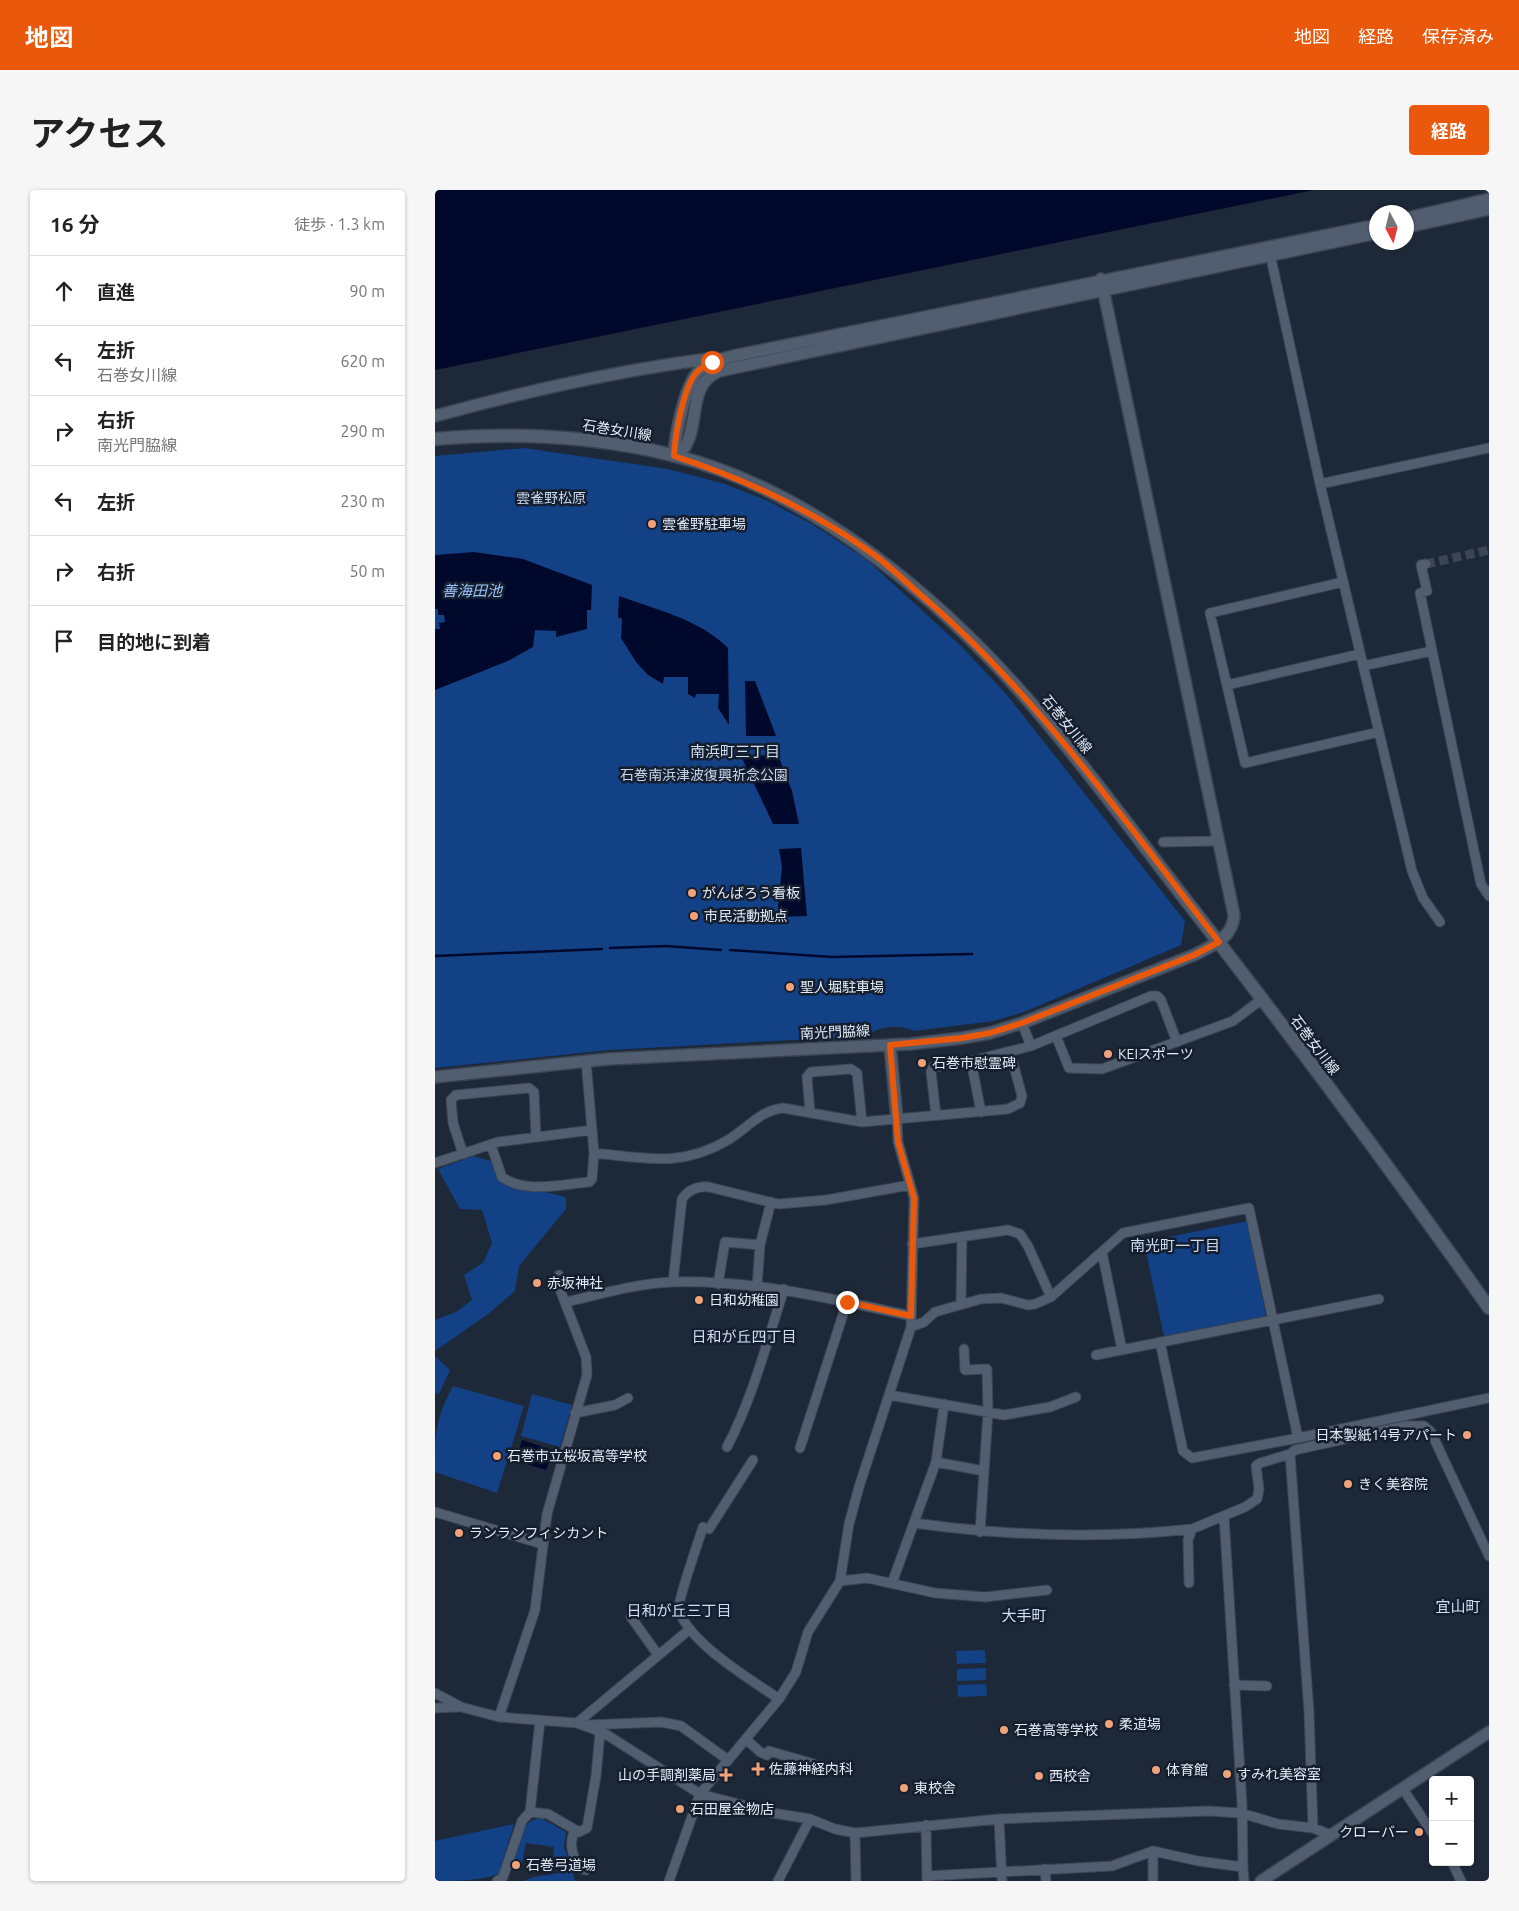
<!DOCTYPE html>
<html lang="ja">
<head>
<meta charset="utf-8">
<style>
  body { margin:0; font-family:Ubuntu,"Noto Sans JP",sans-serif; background:#f6f6f6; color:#222 }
  .controls { position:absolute; right:15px; bottom:15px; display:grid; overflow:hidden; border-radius:5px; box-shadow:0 1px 4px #0004 }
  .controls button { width:45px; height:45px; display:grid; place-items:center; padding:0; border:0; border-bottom:1px solid #e0e0e0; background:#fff; color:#222; font:25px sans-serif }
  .compass { position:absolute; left:934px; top:15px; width:45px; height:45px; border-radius:50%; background:#fff; box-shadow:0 1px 4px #0004; rotate:173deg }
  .stop { position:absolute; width:15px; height:15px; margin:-11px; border:4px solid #ea580c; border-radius:50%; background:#fff }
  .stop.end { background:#ea580c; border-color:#fff; box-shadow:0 1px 5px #0008 }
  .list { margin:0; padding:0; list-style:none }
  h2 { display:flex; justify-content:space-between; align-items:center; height:65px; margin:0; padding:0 20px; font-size:21px }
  h2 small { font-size:16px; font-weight:400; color:#767676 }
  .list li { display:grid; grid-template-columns:32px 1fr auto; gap:15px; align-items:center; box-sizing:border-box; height:70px; padding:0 20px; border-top:1px solid #e0e0e0 }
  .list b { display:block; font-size:19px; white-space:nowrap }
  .list p { margin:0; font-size:16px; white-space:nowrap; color:#767676 }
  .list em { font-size:16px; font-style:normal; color:#767676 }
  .icon { flex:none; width:28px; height:28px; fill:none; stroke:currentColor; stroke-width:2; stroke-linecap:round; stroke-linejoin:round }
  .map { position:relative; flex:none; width:1054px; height:1691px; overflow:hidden; border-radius:5px }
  header { display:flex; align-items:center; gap:30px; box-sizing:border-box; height:70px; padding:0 25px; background:#ea580c; color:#fff }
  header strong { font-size:24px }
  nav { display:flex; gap:28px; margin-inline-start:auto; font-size:18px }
  .intro { display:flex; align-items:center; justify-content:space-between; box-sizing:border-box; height:120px; padding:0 30px }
  h1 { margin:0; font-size:35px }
  .button { padding:12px 22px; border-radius:5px; background:#ea580c; color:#fff; font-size:18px; font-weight:700 }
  main { display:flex; gap:30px; padding:0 30px }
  aside { flex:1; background:#fff; border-radius:5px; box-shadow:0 1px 4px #0004 }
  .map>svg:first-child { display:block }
  .green { fill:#124186 }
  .water { fill:#00082b }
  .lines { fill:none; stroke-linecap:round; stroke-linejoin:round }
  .stream { stroke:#00082b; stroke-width:2.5 }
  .minor-tunnel { stroke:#3b4554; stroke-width:9; stroke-dasharray:9 4.5; stroke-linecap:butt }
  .minor-casing { stroke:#3c4452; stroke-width:11 }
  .tertiary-casing { stroke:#3c4452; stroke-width:14 }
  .secondary-casing { stroke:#3c4452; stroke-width:15 }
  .minor { stroke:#515e70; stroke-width:9 }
  .tertiary { stroke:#515e70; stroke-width:11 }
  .secondary { stroke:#515e70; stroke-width:12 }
  .route { stroke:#ea580c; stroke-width:6 }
  .poi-dot { fill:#f0a279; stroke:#141e2e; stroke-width:2 }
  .labels { text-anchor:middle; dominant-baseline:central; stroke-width:5; stroke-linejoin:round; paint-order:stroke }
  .street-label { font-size:14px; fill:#e2eaf5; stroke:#141e2e }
  .park-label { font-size:14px; fill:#c9d6eb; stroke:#141e2e }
  .poi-label { font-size:14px; fill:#e2eaf5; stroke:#141e2e; text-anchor:start }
  .water-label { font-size:15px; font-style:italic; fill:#99c1fc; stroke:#141e2e }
  .neighbourhood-label { font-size:15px; fill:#cfdef4; stroke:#141e2e }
</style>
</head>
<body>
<header>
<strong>地図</strong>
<nav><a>地図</a><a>経路</a><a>保存済み</a></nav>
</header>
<div class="intro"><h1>アクセス</h1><a class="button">経路</a></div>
<main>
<aside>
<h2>16 分<small>徒歩 · 1.3 km</small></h2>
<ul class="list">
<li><svg class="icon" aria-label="ahead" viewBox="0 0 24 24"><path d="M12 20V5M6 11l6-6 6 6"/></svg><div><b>直進</b></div><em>90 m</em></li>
<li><svg class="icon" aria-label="left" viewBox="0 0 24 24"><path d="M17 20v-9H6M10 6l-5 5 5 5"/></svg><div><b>左折</b><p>石巻女川線</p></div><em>620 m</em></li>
<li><svg class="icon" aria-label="right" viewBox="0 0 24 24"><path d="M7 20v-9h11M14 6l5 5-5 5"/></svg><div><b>右折</b><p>南光門脇線</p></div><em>290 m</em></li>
<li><svg class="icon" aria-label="left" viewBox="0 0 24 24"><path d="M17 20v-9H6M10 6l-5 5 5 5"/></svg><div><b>左折</b></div><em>230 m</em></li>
<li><svg class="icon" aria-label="right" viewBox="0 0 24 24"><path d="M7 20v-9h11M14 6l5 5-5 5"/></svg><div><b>右折</b></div><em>50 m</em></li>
<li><svg class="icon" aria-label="arrive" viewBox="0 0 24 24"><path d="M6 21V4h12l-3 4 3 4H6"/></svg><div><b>目的地に到着</b></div></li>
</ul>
</aside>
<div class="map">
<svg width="1054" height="1691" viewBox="0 0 1054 1691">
  <rect width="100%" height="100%" fill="#1d2838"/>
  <!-- green -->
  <path class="green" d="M 89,258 L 233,279 L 290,294 L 331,310 L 375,333 L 431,369 L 527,457 L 572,505 L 750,731 L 746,755 L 589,822 L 558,831 L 479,841 C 463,834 445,836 431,846 L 175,860 L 0,878 L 0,266 Z
    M 38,966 L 56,971 L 65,991 L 131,1007 L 131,1019 L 84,1076 L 80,1101 L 53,1124 L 0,1161 L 0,1130 L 21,1122 L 37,1110 L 29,1085 L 48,1073 L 57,1053 L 47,1020 L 25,1019 L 3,979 Z
    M 812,1031 L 831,1126 L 729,1147 L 709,1052 Z
    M 0,1166 L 15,1180 L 4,1204 L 0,1203 Z
    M 18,1196 L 89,1216 L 62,1303 L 0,1282 C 0,1245 0,1229 18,1196 Z
    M 97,1204 L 137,1215 L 125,1257 L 86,1246 Z
    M 550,1460 L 551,1473 L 522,1474 L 521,1461 Z
    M 551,1478 L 551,1490 L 522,1491 L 522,1479 Z
    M 551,1494 L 552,1506 L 523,1507 L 522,1495 Z
    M 106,1628 L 131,1642 L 129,1658 L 137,1676 L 117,1679 L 119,1657 L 91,1653 L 87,1673 L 78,1670 C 85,1651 84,1631 106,1628 Z
    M 79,1634 L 64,1683 C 50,1691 18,1691 0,1691 L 0,1651 Z
    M 137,1681 L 140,1691 L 88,1691 L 99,1687 Z"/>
  <!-- water -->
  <path class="water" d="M 0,0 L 879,0 L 0,180 Z
    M 39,362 L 88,369 L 157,395 L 156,420 L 152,420 L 152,439 L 121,447 L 121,441 L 100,440 L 98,457 L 73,471 L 0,500 L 0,439 L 5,439 L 4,433 L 10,432 L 9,425 L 3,425 L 3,419 L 0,419 L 0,365 Z
    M 184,406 C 222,420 264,429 293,458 L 294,535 L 283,518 L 284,504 L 261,504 L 260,508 L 253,504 L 253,487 L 229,487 L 228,494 L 213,485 L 201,472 L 186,448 L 187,429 L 183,427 Z
    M 310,491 L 320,491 L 341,546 L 311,546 Z
    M 343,565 L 357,601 L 364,634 L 338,634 L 306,566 Z
    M 366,658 L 372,726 L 342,727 L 347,677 L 344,659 Z
    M 87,1250 L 118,1260 L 111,1280 L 81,1271 Z"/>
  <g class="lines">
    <!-- stream -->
    <path class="stream" d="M 175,758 L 231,756 L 286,760
      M 295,760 L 397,767 L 537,764
      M 0,766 L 167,759"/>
    <!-- minor-tunnel -->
    <path class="minor-tunnel" d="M 991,374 L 1054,360"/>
    <defs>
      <path id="minor" d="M 834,59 L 885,294 L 977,681 L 988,708 L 1005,732
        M 885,294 L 1054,258
        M 991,374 L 986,375 L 992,401 L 985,403 L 1046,694 L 1054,706
        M 908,392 L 775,423 L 810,573 L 944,542
        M 928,476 L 997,461
        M 792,495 L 925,464
        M 728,652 L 784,651
        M 587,833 L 596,856
        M 621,846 L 634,878 L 667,879 L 798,831 L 827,809
        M 536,871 L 546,922
        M 375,922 L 372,887 L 376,882 L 416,879 L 422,883 L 427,932
        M 501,925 L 496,882 L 498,877 L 536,871 L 596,856 L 716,806 L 722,806 L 726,810 L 742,852
        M 56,955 L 67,987 C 89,1004 128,994 154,992 L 157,989 L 159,963 L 151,871
        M 159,963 C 209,968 246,978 293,950 C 313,938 324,921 348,918 L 427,932 L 573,919 L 585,913 L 587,906 L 575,862
        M 28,964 L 18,933 L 16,910 L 21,905 L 94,898 L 99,902 L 101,947
        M 0,973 L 63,952 L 157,940
        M 477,1054 L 573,1040 L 585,1044 L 593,1056 L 616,1107
        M 667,1062 L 687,1160
        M 238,1092 L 247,1009 C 254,999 263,996 274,997 L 343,1014 L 391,1010 L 475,995
        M 283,1094 L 290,1052 L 325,1055
        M 322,1097 L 325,1055 L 336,1012
        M 131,1112 C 166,1104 203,1093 239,1092 C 320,1090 398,1109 476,1126
        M 526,1114 L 527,1047
        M 476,1137 L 489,1132 L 500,1122 L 546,1109 L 566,1108 L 593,1115 L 600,1114 L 616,1107 L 688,1043 L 814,1018 L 863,1248 L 757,1268 L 748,1261 L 725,1152
        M 529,1159 L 530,1180 L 552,1179 L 553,1222 L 545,1342
        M 661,1165 L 944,1109
        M 454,1205 L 569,1225 L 615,1217 L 641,1207
        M 140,1223 L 180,1215 L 193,1208
        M 863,1248 L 1054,1208
        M 292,1257 C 318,1207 332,1152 349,1099
        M 365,1258 L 412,1112
        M 855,1264 L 874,1522 L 878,1638
        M 501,1272 L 549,1281
        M 0,1322 L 107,1354
        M 789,1326 L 807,1614 L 808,1677
        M 479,1333 C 572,1346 664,1349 757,1339
        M 268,1337 C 264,1350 243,1409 244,1418 C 249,1450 318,1491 344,1509
        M 274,1339 L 318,1270
        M 405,1391 L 432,1388 L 500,1403 L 550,1407 L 612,1400
        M 457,1393 L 501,1272 L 509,1214
        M 754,1393 L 753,1350 L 757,1339 L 810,1317 L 822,1309 L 824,1299 L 821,1276 L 825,1273 L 855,1264 L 860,1260 L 970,1236 L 989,1236 L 996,1242 L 1054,1366
        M 196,1427 L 223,1465
        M 799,1495 L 832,1496
        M 0,1503 L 26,1517 L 64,1527 L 142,1533 L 169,1543 L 265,1604 L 338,1623 L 375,1629 L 400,1639 L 420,1643 L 564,1629 L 773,1621 L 806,1623 L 843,1634 L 878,1638 L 896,1645
        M 0,1518 L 23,1517
        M 64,1527 L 100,1420 L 112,1324 L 152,1185 L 151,1167 L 124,1097 L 124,1085
        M 142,1533 L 255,1439
        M 153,1535 L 226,1532 L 246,1536 L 293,1570
        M 311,1549 L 325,1562 L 332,1565 L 334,1561 L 379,1574
        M 968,1599 L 998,1644
        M 95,1622 L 113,1624 L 144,1642 L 152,1638 L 161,1586 L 165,1542
        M 564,1629 L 567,1691
        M 491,1635 L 492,1691
        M 140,1640 C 133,1654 138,1664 143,1678 L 151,1680
        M 420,1643 L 421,1691
        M 718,1661 L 718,1691
        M 1017,1672 L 1026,1691
        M 610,1679 L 611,1691
        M 492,1686 L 677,1676 L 718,1661 L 763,1671 L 808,1677 L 809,1691
        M 62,1691 L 68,1687 L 87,1631 L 95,1622 L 105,1531
        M 234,1691 L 265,1604 L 344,1509 L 361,1482 L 373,1442 L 405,1391 L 414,1334 L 424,1297 L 476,1137 L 479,1008 L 463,952 L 462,929
        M 343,1691 L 375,1629"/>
      <path id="tertiary" d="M 972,28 L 1054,9
        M 972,37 L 1054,19
        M 0,226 C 91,201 186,180 280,168
        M 239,266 C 240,246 250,192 265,180 C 274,172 286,169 298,166 L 942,35
        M 239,266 C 243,263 249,259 251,255 C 265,230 252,196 284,181 L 942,43
        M 455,855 L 462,929
        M 0,887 L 173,869 L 475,854 L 527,848 L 555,843 L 587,833 L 759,765 C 777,756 798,748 799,725 L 666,89
        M 826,1691 L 1054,1542"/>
      <path id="secondary" d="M 0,249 C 80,242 159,246 237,265 C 382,301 516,417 609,529 C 656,584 699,643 743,700 C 850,837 954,976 1054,1118"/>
    </defs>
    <!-- minor casing -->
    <use href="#minor" class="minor-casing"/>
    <!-- tertiary casing -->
    <use href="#tertiary" class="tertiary-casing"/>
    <!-- secondary casing -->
    <use href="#secondary" class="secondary-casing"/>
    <!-- minor -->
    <use href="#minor" class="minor"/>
    <!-- tertiary -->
    <use href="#tertiary" class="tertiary"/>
    <!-- secondary -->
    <use href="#secondary" class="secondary"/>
  </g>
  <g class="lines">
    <!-- route -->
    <path class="route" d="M 277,172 C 272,175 265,178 261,183 C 248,199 240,245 239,266 C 310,289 377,320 438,364 C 453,375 467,388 481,401 C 600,501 689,631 784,752 L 759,765 L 587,833 L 555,843 L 527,848 L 455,855 L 463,952 L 479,1008 L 476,1126 L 412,1112"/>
  </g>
  <!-- markers -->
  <g class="poi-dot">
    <circle cx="217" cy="334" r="5"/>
    <circle cx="257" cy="703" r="5"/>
    <circle cx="259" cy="726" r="5"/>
    <circle cx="355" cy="797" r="5"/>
    <circle cx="673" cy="864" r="5"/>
    <circle cx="487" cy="873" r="5"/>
    <circle cx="102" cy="1093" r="5"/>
    <circle cx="264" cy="1110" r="5"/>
    <circle cx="1032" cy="1245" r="5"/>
    <circle cx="62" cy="1266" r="5"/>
    <circle cx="913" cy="1294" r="5"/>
    <circle cx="24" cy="1343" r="5"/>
    <circle cx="674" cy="1534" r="5"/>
    <circle cx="569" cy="1540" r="5"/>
    <path d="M320.5 1571.5h5v5h5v5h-5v5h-5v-5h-5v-5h5z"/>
    <circle cx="721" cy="1580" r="5"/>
    <circle cx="792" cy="1584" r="5"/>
    <path d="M288.5 1577.5h5v5h5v5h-5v5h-5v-5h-5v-5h5z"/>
    <circle cx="604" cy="1586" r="5"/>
    <circle cx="469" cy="1598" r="5"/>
    <circle cx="245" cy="1619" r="5"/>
    <circle cx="984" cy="1642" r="5"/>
    <circle cx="81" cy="1675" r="5"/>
  </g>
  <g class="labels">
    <!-- street labels -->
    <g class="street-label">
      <text transform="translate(182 240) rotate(9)">石巻女川線</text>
      <text transform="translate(632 534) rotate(51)">石巻女川線</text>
      <text transform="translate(400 842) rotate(-3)">南光門脇線</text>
      <text transform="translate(880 855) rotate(53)">石巻女川線</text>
    </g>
    <!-- park labels -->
    <g class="park-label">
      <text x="116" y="308">雲雀野松原</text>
      <text x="269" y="585">石巻南浜津波復興祈念公園</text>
    </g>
    <!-- poi labels -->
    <g class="poi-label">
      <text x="227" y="334">雲雀野駐車場</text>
      <text x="267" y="703">がんばろう看板</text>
      <text x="269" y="726">市民活動拠点</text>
      <text x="365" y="797">聖人堀駐車場</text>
      <text x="683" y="864">KEIスポーツ</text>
      <text x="497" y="873">石巻市慰霊碑</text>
      <text x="112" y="1093">赤坂神社</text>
      <text x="274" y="1110">日和幼稚園</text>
      <text x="1022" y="1245" text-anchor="end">日本製紙14号アパート</text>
      <text x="72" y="1266">石巻市立桜坂高等学校</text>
      <text x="923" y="1294">きく美容院</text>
      <text x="34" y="1343">ランランフィシカント</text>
      <text x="684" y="1534">柔道場</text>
      <text x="579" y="1540">石巻高等学校</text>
      <text x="334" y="1579">佐藤神経内科</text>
      <text x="731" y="1580">体育館</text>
      <text x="802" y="1584">すみれ美容室</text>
      <text x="281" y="1585" text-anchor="end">山の手調剤薬局</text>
      <text x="614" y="1586">西校舎</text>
      <text x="479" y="1598">東校舎</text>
      <text x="255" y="1619">石田屋金物店</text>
      <text x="974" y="1642" text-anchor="end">クローバー</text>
      <text x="91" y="1675">石巻弓道場</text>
    </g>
    <!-- water labels -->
    <g class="water-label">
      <text x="37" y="400">善海田池</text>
    </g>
    <!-- neighbourhood labels -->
    <g class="neighbourhood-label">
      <text x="300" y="561">南浜町三丁目</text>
      <text x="740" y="1055">南光町一丁目</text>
      <text x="309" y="1146">日和が丘四丁目</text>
      <text x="1023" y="1416">宜山町</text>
      <text x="244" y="1420">日和が丘三丁目</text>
      <text x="589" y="1425">大手町</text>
    </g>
  </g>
</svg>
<div class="controls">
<button>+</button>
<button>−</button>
</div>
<svg class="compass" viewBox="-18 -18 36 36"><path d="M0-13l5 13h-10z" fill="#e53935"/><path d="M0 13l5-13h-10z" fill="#767676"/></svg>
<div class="stop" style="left:277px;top:172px"></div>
<div class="stop end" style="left:412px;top:1112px"></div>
</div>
</main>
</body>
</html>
